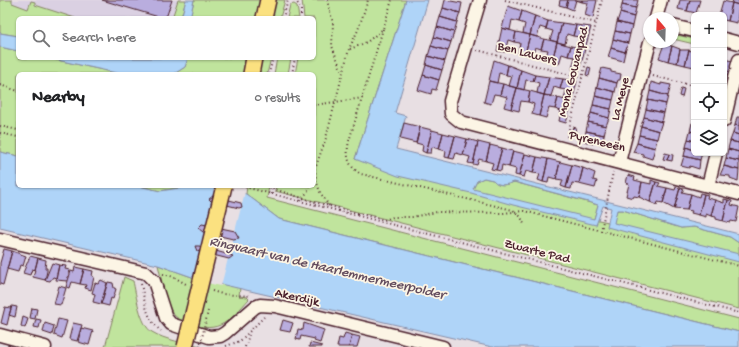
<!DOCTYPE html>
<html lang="en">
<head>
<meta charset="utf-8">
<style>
  body { margin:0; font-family:"Gochi Hand",sans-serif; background:#f2f2f2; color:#202124 }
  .controls { position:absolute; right:12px; top:12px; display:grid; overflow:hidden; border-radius:6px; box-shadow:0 1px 3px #0004 }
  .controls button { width:36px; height:36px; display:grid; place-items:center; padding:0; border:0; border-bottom:1px solid #e0e0e0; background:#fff; color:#202124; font:20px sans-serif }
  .compass { position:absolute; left:643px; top:12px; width:36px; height:36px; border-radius:50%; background:#fff; box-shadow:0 1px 3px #0004; rotate:341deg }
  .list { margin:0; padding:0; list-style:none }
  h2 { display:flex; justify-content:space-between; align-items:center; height:52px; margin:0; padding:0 16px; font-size:17px }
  h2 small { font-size:13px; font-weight:400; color:#757577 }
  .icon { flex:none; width:22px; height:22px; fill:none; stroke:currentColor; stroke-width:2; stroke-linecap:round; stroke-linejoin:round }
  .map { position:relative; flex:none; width:739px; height:347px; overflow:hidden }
  .search { position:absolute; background:#fff; box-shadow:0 1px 3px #0004; left:16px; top:16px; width:300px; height:44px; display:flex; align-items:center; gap:10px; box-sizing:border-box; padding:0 14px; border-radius:6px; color:#757577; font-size:15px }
  .panel { position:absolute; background:#fff; box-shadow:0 1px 3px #0004; left:16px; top:72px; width:300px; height:116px; border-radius:6px }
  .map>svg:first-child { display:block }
  .built { fill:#dad0e2 }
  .green { fill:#c0e49d; stroke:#858264 }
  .water { fill:#afd4f8; stroke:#878ca6; fill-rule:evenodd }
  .pier { fill:#e8dfe3 }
  .building { fill:#b9adde; stroke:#4a1f2b }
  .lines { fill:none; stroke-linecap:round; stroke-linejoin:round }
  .minor-casing { stroke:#4a1f2b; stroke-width:15 }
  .major-casing { stroke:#4a1f2b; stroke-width:18 }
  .path { stroke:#4a1f2b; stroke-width:2; stroke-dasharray:1 3; stroke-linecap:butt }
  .minor { stroke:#fcf5e5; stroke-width:12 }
  .major { stroke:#fbe180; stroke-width:15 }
  .major-bridge-casing { stroke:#4a1f2b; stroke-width:18; stroke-linecap:butt }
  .path-bridge { stroke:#4a1f2b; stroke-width:2; stroke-dasharray:1 3; stroke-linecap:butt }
  .major-bridge { stroke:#fbe180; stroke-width:15 }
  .labels { text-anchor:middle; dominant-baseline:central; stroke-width:3.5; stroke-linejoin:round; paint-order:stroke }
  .street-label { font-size:13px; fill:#4a1f2b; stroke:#fcf5e5 }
  .water-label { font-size:14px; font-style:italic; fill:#634c5e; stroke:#fcf5e5 }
</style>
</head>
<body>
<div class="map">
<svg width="739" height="347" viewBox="0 0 739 347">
  <rect width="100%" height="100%" fill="#e8dfe3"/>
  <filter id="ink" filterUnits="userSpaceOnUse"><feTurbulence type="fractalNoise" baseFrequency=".025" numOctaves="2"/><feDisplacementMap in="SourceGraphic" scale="8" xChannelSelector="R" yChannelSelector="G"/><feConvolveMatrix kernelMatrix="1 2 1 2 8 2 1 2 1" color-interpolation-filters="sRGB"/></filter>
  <g filter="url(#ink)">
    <!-- built -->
    <path class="built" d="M 0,0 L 238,0 L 233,18 L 18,18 L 18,44 L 0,41 Z"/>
    <!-- green -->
    <path class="green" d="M 0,0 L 12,0 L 12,3 L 28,9 L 31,1 L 35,2 L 35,5 L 75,18 L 18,18 L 18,36 L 0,33 Z
      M 178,0 L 186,0 L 181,18 L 172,18 Z
      M 194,0 L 264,0 L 259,18 L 190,18 Z
      M 275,0 L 285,0 L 280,18 L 270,18 Z
      M 302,0 L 406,0 L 355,159 L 473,189 L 477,181 L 484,178 L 493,180 C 499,187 506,185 514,182 L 598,205 L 594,219 L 613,223 L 617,210 L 623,210 L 681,228 L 694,227 L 730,237 L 739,243 L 739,309 L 275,191 L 276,186 L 314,186 L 314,74 L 295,74 L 298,58 L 314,58 L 314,18 L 304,18 Z
      M 294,4 L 297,6 L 299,18 L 287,18 L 290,5 Z
      M 673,34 L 694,39 L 694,44 L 673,39 Z
      M 0,47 L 18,51 L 18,58 L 48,58 L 121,74 L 18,74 L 18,156 L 0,152 Z
      M 188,58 L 249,58 L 245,74 L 174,74 L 185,67 Z
      M 260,58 L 271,58 L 267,74 L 257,74 Z
      M 277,58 L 291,58 L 288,74 L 274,74 Z
      M 139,186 L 191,186 L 160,191 Z
      M 247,186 L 269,186 L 267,198 L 739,319 L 739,332 L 279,219 L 246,194 Z
      M 158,265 L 192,277 L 240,288 L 239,296 L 247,297 L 249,299 C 231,319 219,336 190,323 C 183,321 176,319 172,312 C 164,299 162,280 158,265 Z
      M 124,277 L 133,281 C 136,294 140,325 152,332 C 165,340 185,343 200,347 L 105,347 Z"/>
    <!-- water -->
    <path class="water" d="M 186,0 L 194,0 L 190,18 L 181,18 Z
      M 406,0 L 428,0 L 395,113 L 406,116 L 396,149 L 739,234 L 739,243 L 730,237 L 694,227 L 681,228 L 623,210 L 617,210 L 614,223 L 739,254 L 739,262 L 607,227 L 611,208 L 603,206 L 596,225 L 513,205 L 471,193 L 398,176 L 355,159 ZM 484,178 L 493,180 C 499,187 506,185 514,182 L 592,203 L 598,205 L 594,219 L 473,189 L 477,181 Z
      M 0,33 L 18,36 L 18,51 L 0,47 Z
      M 48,58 L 188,58 L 185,67 L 174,74 L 121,74 Z
      M 0,152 L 18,156 L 18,186 L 139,186 L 160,191 L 191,186 L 215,186 L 246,194 L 279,219 L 739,332 L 739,347 L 492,347 L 220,284 L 192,277 L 158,265 L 0,228 Z"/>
    <!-- pier -->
    <path class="pier" d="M 217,186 L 245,192 L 221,286 L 193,280 Z"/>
    <!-- building -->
    <path class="building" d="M 102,0 L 172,0 L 167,15 L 162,18 Z
      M 445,0 L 462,3 L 460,13 L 443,8 Z
      M 560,0 L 568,0 L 566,7 L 559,5 Z
      M 568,0 L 582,0 L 582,2 L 576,0 L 573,10 L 566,7 Z
      M 582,0 L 597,0 L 593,18 L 585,15 L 588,3 L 582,2 Z
      M 623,0 L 638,0 L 636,8 L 622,5 Z
      M 680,0 L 690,0 L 687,11 L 678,9 Z
      M 690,0 L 700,0 L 696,13 L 687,11 Z
      M 733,0 L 739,0 L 739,5 L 732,3 Z
      M 723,1 L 732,3 L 728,21 L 724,20 L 724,15 L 719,15 Z
      M 732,3 L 739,5 L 737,23 L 728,21 Z
      M 622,5 L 636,8 L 634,17 L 620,13 Z
      M 508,6 L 522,11 L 519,22 L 512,20 L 510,30 L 502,28 Z
      M 443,8 L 460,13 L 457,22 L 440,17 Z
      M 522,11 L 535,16 L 530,35 L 523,33 L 525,24 L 519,22 Z
      M 620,13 L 634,17 L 632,26 L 617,22 Z
      M 535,16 L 548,21 L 546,29 L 540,27 L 537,37 L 530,35 Z
      M 440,17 L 457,22 L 454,32 L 437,27 Z
      M 548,21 L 562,23 L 557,42 L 550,40 L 553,31 L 546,29 Z
      M 617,22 L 632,26 L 630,34 L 615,31 Z
      M 562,23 L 576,25 L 573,36 L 567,34 L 565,44 L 557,42 Z
      M 576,25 L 591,27 L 585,49 L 577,47 L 580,37 L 573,36 Z
      M 437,27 L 454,32 L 451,42 L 434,37 Z
      M 502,28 L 516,32 L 514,42 L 508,40 L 505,52 L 497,51 Z
      M 615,31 L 630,34 L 628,43 L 613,39 Z
      M 516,32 L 530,35 L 525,54 L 518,53 L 520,43 L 514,42 Z
      M 530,35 L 544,39 L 541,49 L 535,47 L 533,55 L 525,54 Z
      M 434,37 L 451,42 L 448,51 L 431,46 Z
      M 544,39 L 557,42 L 552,61 L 545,59 L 548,50 L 541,49 Z
      M 613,39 L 628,43 L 625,52 L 611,48 Z
      M 557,42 L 571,46 L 568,56 L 562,54 L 559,64 L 552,61 Z
      M 664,44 L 672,46 L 668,61 L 659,58 Z
      M 431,46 L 448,51 L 445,61 L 428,56 Z
      M 571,46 L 585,49 L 579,71 L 572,69 L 575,57 L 568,56 Z
      M 672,46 L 680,49 L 677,63 L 668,61 Z
      M 611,48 L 625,52 L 623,61 L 608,57 Z
      M 680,50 L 689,50 L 685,65 L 677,63 Z
      M 689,50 L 694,52 L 694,67 L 685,65 Z
      M 428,56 L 445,61 L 442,70 L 426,65 Z
      M 724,59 L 732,61 L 731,65 L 739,68 L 729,76 L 724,75 Z
      M 494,60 L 508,65 L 506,75 L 499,73 L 497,83 L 489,81 Z
      M 426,65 L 442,70 L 439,80 L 423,75 Z
      M 508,65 L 521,70 L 517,88 L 509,86 L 512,76 L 506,75 Z
      M 588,67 L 591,68 L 589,76 L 586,75 Z
      M 602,68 L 611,70 L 611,72 L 621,74 L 620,80 L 618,80 L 617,83 L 599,78 Z
      M 521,70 L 535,75 L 533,81 L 526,80 L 524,90 L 517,88 Z
      M 423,75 L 439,80 L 436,90 L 432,89 L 431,94 L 418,90 Z
      M 535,75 L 549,77 L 544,95 L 537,93 L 539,83 L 533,81 Z
      M 549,77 L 563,79 L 560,89 L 554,87 L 551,96 L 544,95 Z
      M 599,78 L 617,83 L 615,92 L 597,87 Z
      M 563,79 L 577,81 L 572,102 L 564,100 L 566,90 L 560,89 Z
      M 489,81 L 503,84 L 500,95 L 494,94 L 491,104 L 484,102 Z
      M 651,82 L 661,85 L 661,83 L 671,85 L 668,96 L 650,91 Z
      M 503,84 L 517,88 L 511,109 L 504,107 L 507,97 L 500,95 Z
      M 597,87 L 615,92 L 613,100 L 595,96 Z
      M 517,88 L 530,91 L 528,102 L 521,101 L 519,111 L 511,109 Z
      M 681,88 L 684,89 L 682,97 L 679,96 Z
      M 530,91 L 544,95 L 539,116 L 532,114 L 534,104 L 528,102 Z
      M 650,91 L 668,96 L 666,104 L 648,100 Z
      M 544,95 L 558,98 L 555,109 L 549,108 L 546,118 L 539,116 Z
      M 595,96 L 613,100 L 611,109 L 593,105 Z
      M 558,98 L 572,102 L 566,123 L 559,121 L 561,111 L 555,109 Z
      M 648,100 L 666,104 L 664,113 L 646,109 Z
      M 593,105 L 611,109 L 609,118 L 591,113 Z
      M 646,109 L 664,113 L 662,122 L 644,117 Z
      M 591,113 L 609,118 L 606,126 L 588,122 Z
      M 644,117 L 662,122 L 659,131 L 641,126 Z
      M 737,117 L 739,117 L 739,126 L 735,125 Z
      M 588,122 L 606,126 L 604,135 L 586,131 Z
      M 404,123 L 420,127 L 416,143 L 400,139 Z
      M 692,123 L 694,123 L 694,132 L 690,131 Z
      M 735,125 L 739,126 L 739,135 L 733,133 Z
      M 641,126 L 659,131 L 657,139 L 639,135 Z
      M 420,127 L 432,130 L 426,153 L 422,151 L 423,145 L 416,143 Z
      M 573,127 L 576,128 L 574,136 L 571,135 Z
      M 432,130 L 443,133 L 439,149 L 432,147 L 431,153 L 426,153 Z
      M 586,131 L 604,135 L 603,145 L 593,141 L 593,144 L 584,141 Z
      M 690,131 L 694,132 L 694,141 L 688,139 Z
      M 443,133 L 455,136 L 449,158 L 445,157 L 446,151 L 439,149 Z
      M 733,133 L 739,135 L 739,143 L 730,141 Z
      M 639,135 L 657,139 L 655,148 L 637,143 Z
      M 455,136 L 467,139 L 463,155 L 456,153 L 454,159 L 449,158 Z
      M 467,139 L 478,142 L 473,164 L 468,163 L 470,157 L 463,155 Z
      M 688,139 L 694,141 L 694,150 L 686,147 Z
      M 730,141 L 739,143 L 739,152 L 728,149 Z
      M 478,142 L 490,145 L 486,161 L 479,159 L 477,165 L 473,164 Z
      M 637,143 L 655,148 L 652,159 L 643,156 L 643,154 L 633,152 Z
      M 490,145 L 502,148 L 496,170 L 491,169 L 493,163 L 486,161 Z
      M 686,147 L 694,150 L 694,153 L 702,153 L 700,160 L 684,156 Z
      M 502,148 L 513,151 L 509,167 L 502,165 L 501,171 L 496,170 Z
      M 728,149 L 739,152 L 739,161 L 726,158 Z
      M 513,151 L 525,154 L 519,176 L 515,175 L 516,169 L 509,167 Z
      M 665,153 L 669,154 L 667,160 L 663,159 Z
      M 525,154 L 537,157 L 533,173 L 526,171 L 524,177 L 519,176 Z
      M 669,154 L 673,155 L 672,161 L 667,160 Z
      M 684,156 L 700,160 L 699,169 L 690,166 L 689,168 L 681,166 Z
      M 537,157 L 548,159 L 543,182 L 538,180 L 540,174 L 533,173 Z
      M 726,158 L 739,161 L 739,170 L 724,166 Z
      M 548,159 L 560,162 L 556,179 L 549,177 L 548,183 L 543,182 Z
      M 560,162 L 572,165 L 566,188 L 561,186 L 563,180 L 556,179 Z
      M 572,165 L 583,168 L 579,184 L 572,183 L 571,189 L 566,188 Z
      M 724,166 L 739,170 L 738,181 L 730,178 L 730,176 L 720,175 Z
      M 583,168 L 595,173 L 593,180 L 597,181 L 595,188 L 579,184 Z
      M 628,175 L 635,177 L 634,180 L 642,182 L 639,197 L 634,196 L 633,198 L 626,196 L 629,184 L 626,183 Z
      M 651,180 L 656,182 L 650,202 L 639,197 L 642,182 L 651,184 Z
      M 656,182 L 660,183 L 658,186 L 667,188 L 663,203 L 658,202 L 657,205 L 650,202 Z
      M 676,187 L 680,188 L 674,209 L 663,203 L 667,188 L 675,190 Z
      M 680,188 L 684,189 L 682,192 L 691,194 L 687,210 L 674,209 Z
      M 700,193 L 704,194 L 699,215 L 691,213 L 692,211 L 687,210 L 691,194 L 699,197 Z
      M 704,194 L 708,195 L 707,198 L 715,200 L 711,216 L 706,214 L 706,217 L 699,215 Z
      M 213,196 L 241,203 L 242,207 L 239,208 L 211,201 L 209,199 Z
      M 724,199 L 728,200 L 723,221 L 716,219 L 716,217 L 711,216 L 715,200 L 724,203 Z
      M 728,200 L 732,201 L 731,205 L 739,207 L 736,222 L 731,221 L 730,223 L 723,221 Z
      M 202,224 L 235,231 L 239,238 L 233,239 L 203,232 L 198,228 Z
      M 195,246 L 199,246 L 233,256 L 229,259 L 197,251 Z
      M 4,249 L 12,251 L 3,285 L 0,284 L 0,263 Z
      M 12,251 L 26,256 L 23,266 L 20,265 L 18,272 L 7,269 Z
      M 30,256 L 38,258 L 35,270 L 32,269 L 30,275 L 23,273 Z
      M 38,258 L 46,260 L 45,268 L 47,268 L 47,271 L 45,280 L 33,277 Z
      M 52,263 L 59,265 L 56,278 L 53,277 L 50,281 L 45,280 Z
      M 59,265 L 66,266 L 65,269 L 70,270 L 67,281 L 56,280 Z
      M 75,267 L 84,269 L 80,284 L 72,282 L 70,288 L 66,287 L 71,271 L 74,272 Z
      M 84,269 L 93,271 L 92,276 L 94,277 L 91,290 L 85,288 L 86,285 L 80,284 Z
      M 101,280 L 107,283 L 101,304 L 93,302 L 95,294 L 92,293 L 95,283 L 98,284 Z
      M 108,282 L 113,283 L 114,288 L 116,289 L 113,299 L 111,298 L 109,306 L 101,304 Z
      M 59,286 L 66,288 L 61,305 L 54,304 Z
      M 12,306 L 17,307 L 15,317 L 9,315 Z
      M 5,307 L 11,308 L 7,325 L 1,323 Z
      M 32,308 L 37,309 L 35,319 L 30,318 Z
      M 23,317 L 28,319 L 25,328 L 21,326 Z
      M 36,319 L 41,320 L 39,328 L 34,327 Z
      M 58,319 L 67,321 L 62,338 L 54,335 Z
      M 283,320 L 293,323 L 290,332 L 280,330 Z
      M 45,323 L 54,326 L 52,335 L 43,332 Z
      M 73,323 L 82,325 L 77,341 L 69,339 Z
      M 304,323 L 324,330 L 320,343 L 314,341 L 315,339 L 301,336 L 300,340 L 296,339 L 298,329 L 303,330 Z
      M 81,328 L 93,331 L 89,345 L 78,342 Z
      M 345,333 L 352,335 L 349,347 L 337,347 L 339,338 L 343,339 Z
      M 352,335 L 360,337 L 357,347 L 349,347 Z
      M 310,343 L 322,346 L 322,347 L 309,347 Z"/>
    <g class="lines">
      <defs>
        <path id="minor" d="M 480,0 L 450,101 L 451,114 L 461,122 L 739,194
          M 656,18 L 661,0
          M 673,26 L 694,31
          M 724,39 L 739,43
          M 737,67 L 739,60
          M 724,121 L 735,74
          M 619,162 L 650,42
          M 708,186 L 716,153
          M 0,239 L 146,273 L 154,281 L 166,318 L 171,324 L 209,337 L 220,336 L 225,333 L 255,307 L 260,305 L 275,306 L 443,347
          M 0,335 L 45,347"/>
        <path id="major" d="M 264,18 L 268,0
          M 251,74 L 254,58"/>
      </defs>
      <!-- minor casing -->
      <use href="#minor" class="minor-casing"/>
      <!-- major casing -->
      <use href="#major" class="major-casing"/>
      <!-- path -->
      <path class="path" d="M 295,0 L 301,8 L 301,18
        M 327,0 L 333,23 L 332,46 L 342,72
        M 505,0 L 596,23
        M 283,18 L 288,0
        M 383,29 L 349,141 C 346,155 347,166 361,174 L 513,210 L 521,217 L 524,224
        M 350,49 L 367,42 L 383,29 L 392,0
        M 477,50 L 582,78
        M 269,74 L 273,58
        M 292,74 L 295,58
        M 653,76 L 694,86
        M 0,85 L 18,91
        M 314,105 L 363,98
        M 0,126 L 18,130
        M 0,133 L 18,137
        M 567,137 L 602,0
        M 241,186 L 739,313
        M 265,186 L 318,203 L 384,220 L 393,217 L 412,217 L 437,212 L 503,213 L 524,211 L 739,266
        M 271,194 L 272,186
        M 301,201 L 311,186
        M 329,206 L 320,192 L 316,180 L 315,169 L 326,138 L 349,49 L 358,30 L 368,0
        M 601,231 L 613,172
        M 163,274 L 174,277 L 186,284
        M 141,284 C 145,302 146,319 161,331
        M 212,291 L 222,294 L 251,296
        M 226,346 L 240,341 L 264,317
        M 245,347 L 249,335"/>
      <!-- minor -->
      <use href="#minor" class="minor"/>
      <!-- major -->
      <use href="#major" class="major"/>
      <defs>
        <path id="major-bridge" d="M 185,347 L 224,186"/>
      </defs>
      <!-- major-bridge casing -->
      <use href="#major-bridge" class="major-bridge-casing"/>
      <!-- path-bridge -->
      <path class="path-bridge" d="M 200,347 L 208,311"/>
      <!-- major-bridge -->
      <use href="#major-bridge" class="major-bridge"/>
    </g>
  </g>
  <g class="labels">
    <!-- street labels -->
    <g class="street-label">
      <text transform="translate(527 54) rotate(15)">Ben Lawers</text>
      <text transform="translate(574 72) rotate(-76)">Mona Gowanpad</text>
      <text transform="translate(621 99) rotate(-76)">La Meye</text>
      <text transform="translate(597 142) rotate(14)">Pyreneeën</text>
      <text transform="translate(537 252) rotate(14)">Zwarte Pad</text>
      <text transform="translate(297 298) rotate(13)">Akerdijk</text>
    </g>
    <!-- water labels -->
    <g class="water-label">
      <text transform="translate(327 269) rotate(13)">Ringvaart van de Haarlemmermeerpolder</text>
    </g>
  </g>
</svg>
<div class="controls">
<button>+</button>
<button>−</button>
<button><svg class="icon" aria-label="locate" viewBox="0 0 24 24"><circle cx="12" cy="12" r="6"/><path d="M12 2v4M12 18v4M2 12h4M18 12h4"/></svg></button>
<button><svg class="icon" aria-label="layers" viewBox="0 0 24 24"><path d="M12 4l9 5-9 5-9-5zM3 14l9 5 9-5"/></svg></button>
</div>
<svg class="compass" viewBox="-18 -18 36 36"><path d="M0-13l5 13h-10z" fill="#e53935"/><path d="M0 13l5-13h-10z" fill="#757577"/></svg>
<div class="search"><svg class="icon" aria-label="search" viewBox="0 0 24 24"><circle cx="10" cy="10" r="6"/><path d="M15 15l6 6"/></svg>Search here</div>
<section class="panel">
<h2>Nearby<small>0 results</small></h2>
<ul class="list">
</ul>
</section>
</div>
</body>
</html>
